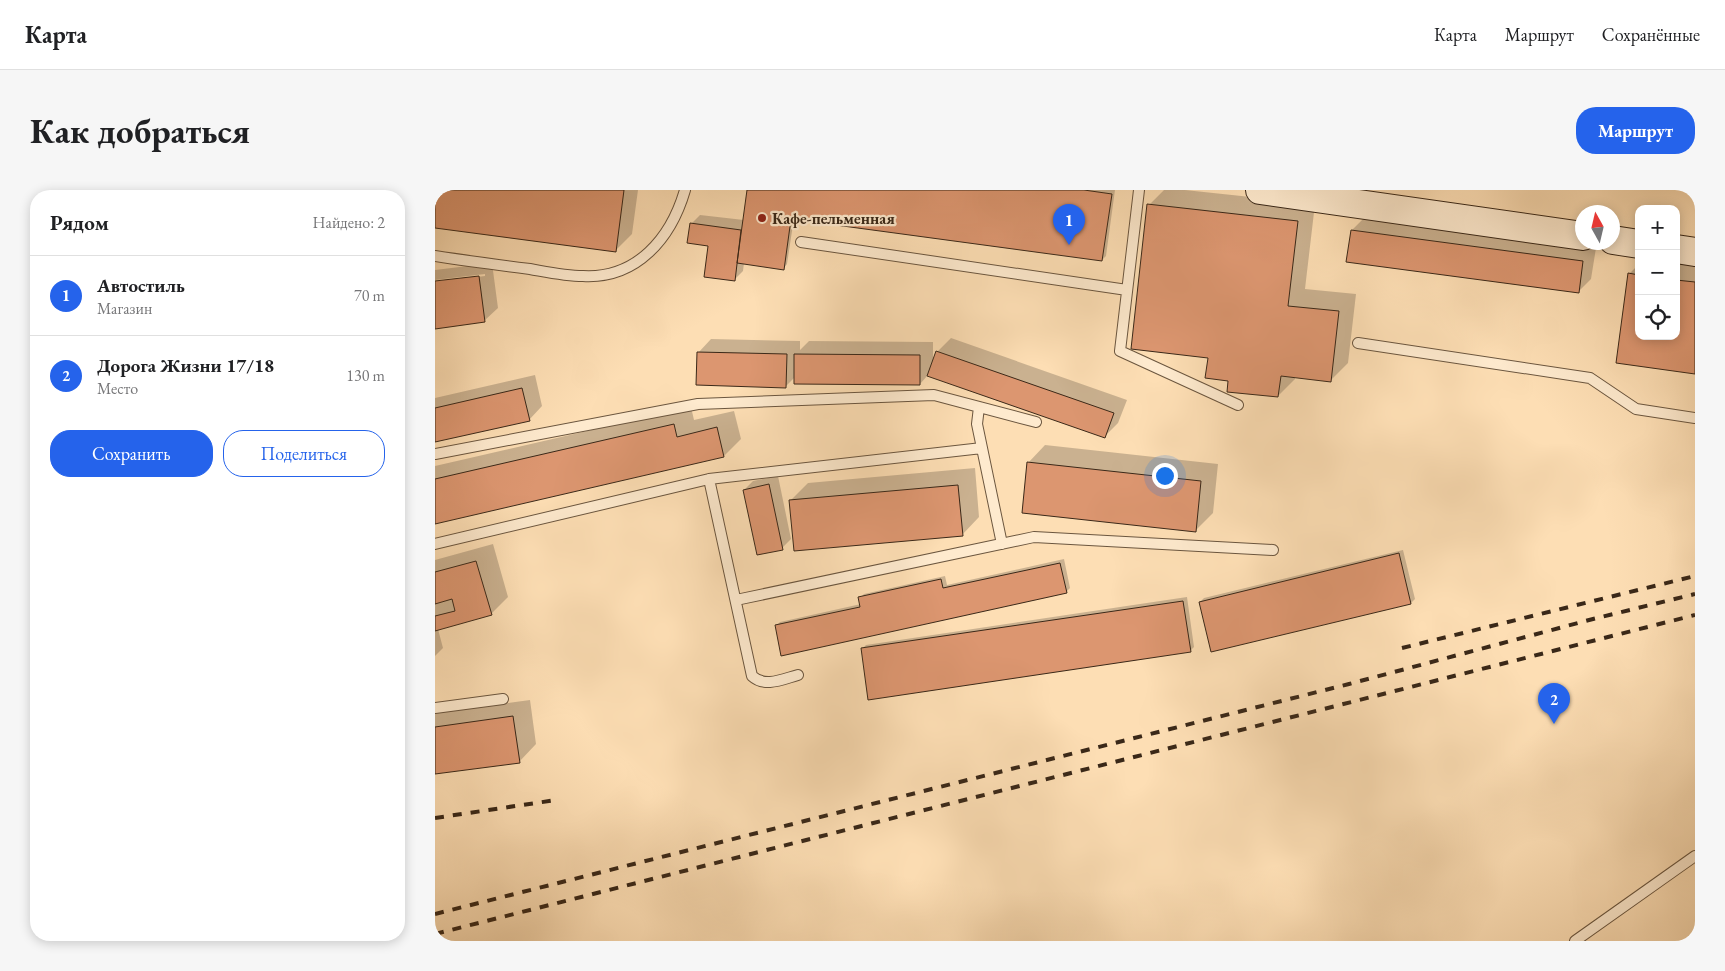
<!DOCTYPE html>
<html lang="ru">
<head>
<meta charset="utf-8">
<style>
  body { margin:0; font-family:"EB Garamond",serif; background:#f6f6f6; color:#202124 }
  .controls { position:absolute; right:15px; top:15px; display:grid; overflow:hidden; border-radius:10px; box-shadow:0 2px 12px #0003 }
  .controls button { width:45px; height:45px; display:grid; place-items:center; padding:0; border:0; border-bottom:1px solid #e0e0e0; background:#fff; color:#202124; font:25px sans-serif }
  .compass { position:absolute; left:1140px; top:15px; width:45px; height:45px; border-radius:50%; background:#fff; box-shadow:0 2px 12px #0003; rotate:352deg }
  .you { position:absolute; left:729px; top:285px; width:18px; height:18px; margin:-12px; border:4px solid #fff; border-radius:50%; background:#1a73e8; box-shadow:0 0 0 8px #1a73e833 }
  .badge { display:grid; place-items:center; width:32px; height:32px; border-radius:50%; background:#2563eb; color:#fff; font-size:16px; font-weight:700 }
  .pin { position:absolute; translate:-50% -41px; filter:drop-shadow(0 1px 2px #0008) }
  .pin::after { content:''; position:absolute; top:26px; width:18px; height:15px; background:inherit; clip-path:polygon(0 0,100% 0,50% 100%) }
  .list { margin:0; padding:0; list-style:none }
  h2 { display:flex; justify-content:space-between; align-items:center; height:65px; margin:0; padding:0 20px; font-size:21px }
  h2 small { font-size:16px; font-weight:400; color:#757577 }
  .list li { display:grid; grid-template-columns:32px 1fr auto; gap:15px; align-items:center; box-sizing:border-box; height:80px; padding:0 20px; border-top:1px solid #e0e0e0 }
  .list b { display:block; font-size:19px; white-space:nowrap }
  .list p { margin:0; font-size:16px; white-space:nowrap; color:#757577 }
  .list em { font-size:16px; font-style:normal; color:#757577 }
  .actions { display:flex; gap:10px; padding:15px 20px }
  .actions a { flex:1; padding:11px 0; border:1px solid #2563eb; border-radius:20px; text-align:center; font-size:18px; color:#2563eb }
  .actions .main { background:#2563eb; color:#fff }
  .icon { flex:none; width:28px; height:28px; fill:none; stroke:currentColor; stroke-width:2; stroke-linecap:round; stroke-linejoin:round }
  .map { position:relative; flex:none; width:1260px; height:751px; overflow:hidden; border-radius:20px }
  header { display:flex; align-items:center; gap:30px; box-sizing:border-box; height:70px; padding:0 25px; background:#fff; border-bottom:1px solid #e0e0e0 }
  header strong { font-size:24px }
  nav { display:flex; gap:28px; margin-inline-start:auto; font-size:18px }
  .intro { display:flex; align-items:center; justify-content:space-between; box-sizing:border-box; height:120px; padding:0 30px }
  h1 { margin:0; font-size:35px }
  .button { padding:12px 22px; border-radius:20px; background:#2563eb; color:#fff; font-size:18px; font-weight:700 }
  main { display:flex; gap:30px; padding:0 30px }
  aside { flex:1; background:#fff; border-radius:20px; box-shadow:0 2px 12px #0003 }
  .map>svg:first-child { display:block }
  .shadow { fill:#0003 }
  .building { fill:#dc9670; stroke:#3a2818 }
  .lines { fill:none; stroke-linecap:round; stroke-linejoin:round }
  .service-casing { stroke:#6b563f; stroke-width:12 }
  .secondary-casing { stroke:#3a2818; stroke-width:30 }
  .service { stroke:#feeace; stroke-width:10 }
  .secondary { stroke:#feeace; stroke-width:28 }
  .rail { stroke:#3a2818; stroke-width:4; stroke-dasharray:9 9; stroke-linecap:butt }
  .poi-dot { fill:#8f2418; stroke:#feeace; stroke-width:2 }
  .labels { text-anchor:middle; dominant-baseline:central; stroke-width:4.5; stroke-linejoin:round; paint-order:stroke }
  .poi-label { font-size:16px; font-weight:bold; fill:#3a2818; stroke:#feeace; text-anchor:start }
</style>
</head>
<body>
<header>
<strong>Карта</strong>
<nav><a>Карта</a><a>Маршрут</a><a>Сохранённые</a></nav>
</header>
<div class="intro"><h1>Как добраться</h1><a class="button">Маршрут</a></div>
<main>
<aside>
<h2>Рядом<small>Найдено: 2</small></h2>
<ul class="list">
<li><span class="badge">1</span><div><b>Автостиль</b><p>Магазин</p></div><em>70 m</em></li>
<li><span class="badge">2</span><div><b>Дорога Жизни 17/18</b><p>Место</p></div><em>130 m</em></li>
</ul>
<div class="actions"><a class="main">Сохранить</a><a>Поделиться</a></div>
</aside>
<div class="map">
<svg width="1260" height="751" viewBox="0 0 1260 751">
  <rect width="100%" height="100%" fill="#fddeb4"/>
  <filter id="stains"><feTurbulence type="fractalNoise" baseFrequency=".004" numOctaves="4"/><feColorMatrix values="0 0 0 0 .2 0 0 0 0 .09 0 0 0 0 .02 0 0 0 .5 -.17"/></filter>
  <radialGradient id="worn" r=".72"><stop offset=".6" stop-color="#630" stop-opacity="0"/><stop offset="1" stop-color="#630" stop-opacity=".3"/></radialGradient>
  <!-- shadow -->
  <path class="shadow" d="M 0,0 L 203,0 L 197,44 L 180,61 L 0,36 Z
    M 313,0 L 680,0 L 671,66 L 667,70 L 359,28 L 352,74 L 348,79 L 309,73 L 308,81 L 299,90 L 274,55 L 256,34 L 265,25 L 309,30 Z
    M 729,0 L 750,0 L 880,14 L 870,99 L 921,104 L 913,173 L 896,190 L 860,186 L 860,189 L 843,206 L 794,190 L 774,167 L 714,15 Z
    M 930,27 L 1161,58 L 1156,89 L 1143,102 L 917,40 Z
    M 1241,64 L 1260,66 L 1260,182 L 1182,172 L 1194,84 L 1204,74 L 1204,146 L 1241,146 Z
    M 57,73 L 63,118 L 49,131 L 0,137 L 0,92 L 50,86 L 50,84 L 0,90 L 0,80 Z
    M 516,148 L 692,210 L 683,233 L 670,246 L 493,185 L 485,194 L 360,187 L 351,196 L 263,163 L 276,149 L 365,151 L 365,160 L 374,151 L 498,152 L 498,172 L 502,162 Z
    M 100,185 L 107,216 L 94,230 L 0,251 L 0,208 Z
    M 256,217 L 259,230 L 299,221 L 306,249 L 289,266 L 0,333 L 0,276 Z
    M 610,255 L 783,274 L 778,323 L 760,341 L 593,273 Z
    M 540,278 L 544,327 L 527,345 L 355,311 L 373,293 Z
    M 343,286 L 356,349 L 347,358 L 309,300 L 318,291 Z
    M 58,354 L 73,407 L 56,424 L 3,439 L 8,458 L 0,466 L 0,370 Z
    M 968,360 L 980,409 L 976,413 L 777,461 L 765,412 L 769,408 Z
    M 629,369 L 635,398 L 631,402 L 341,436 L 345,432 L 426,414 L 425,408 L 429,404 L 510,386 L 512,395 Z
    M 752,407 L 759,457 L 755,461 L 427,459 L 431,455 Z
    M 95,510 L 101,554 L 84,572 L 0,583 L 0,523 Z"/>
  <!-- building -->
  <path class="building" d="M 0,0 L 189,0 L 181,62 L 0,38 Z
    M 312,0 L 649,0 L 677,4 L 667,71 L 356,29 L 349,80 L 302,73 Z
    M 712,14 L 863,31 L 853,116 L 904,121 L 896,192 L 846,186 L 843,207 L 792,202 L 793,191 L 770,188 L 773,168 L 696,159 Z
    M 255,33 L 306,40 L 300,91 L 269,87 L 273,56 L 252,53 Z
    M 916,40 L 1148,71 L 1144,103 L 911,72 Z
    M 1193,83 L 1204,85 L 1204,146 L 1241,146 L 1241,90 L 1260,92 L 1260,184 L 1181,173 Z
    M 44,86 L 50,132 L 0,139 L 0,91 Z
    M 501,161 L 679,223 L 670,248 L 492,186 Z
    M 262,162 L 352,164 L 351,198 L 261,195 Z
    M 359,164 L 485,165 L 485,195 L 359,194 Z
    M 87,198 L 95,231 L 0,252 L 0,218 Z
    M 239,234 L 242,247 L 282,237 L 289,267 L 0,334 L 0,289 Z
    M 592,272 L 766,291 L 761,342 L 587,323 Z
    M 334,294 L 348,360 L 322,365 L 308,300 Z
    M 523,295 L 528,346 L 359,361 L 354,310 Z
    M 964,363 L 976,414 L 776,462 L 764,412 Z
    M 41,371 L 57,425 L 0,441 L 0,426 L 20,421 L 17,409 L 0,414 L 0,382 Z
    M 625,373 L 632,403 L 346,466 L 340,435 L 425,417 L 423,407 L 506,389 L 508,398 Z
    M 748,411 L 756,462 L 433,510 L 426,458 Z
    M 78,526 L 85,573 L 0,584 L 0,537 Z"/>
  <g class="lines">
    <defs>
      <path id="service" d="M 704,0 L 685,161 L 803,215
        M 366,52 L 692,100
        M 0,66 C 32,71 63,75 95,79 C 112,82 130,86 148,86 C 202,89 236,48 250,0
        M 923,153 L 1155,188 L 1201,219 L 1260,228
        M 544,217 L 542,234 L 567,354
        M 0,264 L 263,214 L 499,205 L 601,232
        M 274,289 L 317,486 C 330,498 348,489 363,485
        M 0,354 L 274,289 L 547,258
        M 301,410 L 599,347 L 838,360
        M 0,518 L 68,509
        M 1140,751 L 1260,666"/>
      <path id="secondary" d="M 825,0 L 1148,46
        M 1178,50 L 1204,54
        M 1241,59 L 1260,62"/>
    </defs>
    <!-- service casing -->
    <use href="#service" class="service-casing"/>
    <!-- secondary casing -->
    <use href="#secondary" class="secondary-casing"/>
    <!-- service -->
    <use href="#service" class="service"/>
    <!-- secondary -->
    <use href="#secondary" class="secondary"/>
    <!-- rail -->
    <path class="rail" d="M 967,458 L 1260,386
      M 0,628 L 121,610
      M 0,724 L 914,494 L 1158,429 L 1260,404
      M 0,744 L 1260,425"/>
  </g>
  <!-- markers -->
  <circle class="poi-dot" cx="327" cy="28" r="5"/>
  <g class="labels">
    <!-- poi labels -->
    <g class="poi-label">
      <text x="337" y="28">Кафе-пельменная</text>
    </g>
  </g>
  <rect width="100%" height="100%" filter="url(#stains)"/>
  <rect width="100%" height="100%" fill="url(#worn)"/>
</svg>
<div class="controls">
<button>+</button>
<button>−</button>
<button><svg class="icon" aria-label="locate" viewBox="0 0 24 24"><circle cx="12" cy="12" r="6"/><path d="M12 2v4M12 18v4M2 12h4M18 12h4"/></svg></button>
</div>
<svg class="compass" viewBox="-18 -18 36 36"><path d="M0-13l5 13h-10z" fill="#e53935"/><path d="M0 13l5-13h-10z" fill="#757577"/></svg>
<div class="you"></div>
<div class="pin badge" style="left:634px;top:55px">1</div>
<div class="pin badge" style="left:1119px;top:534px">2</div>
</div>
</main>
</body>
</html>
